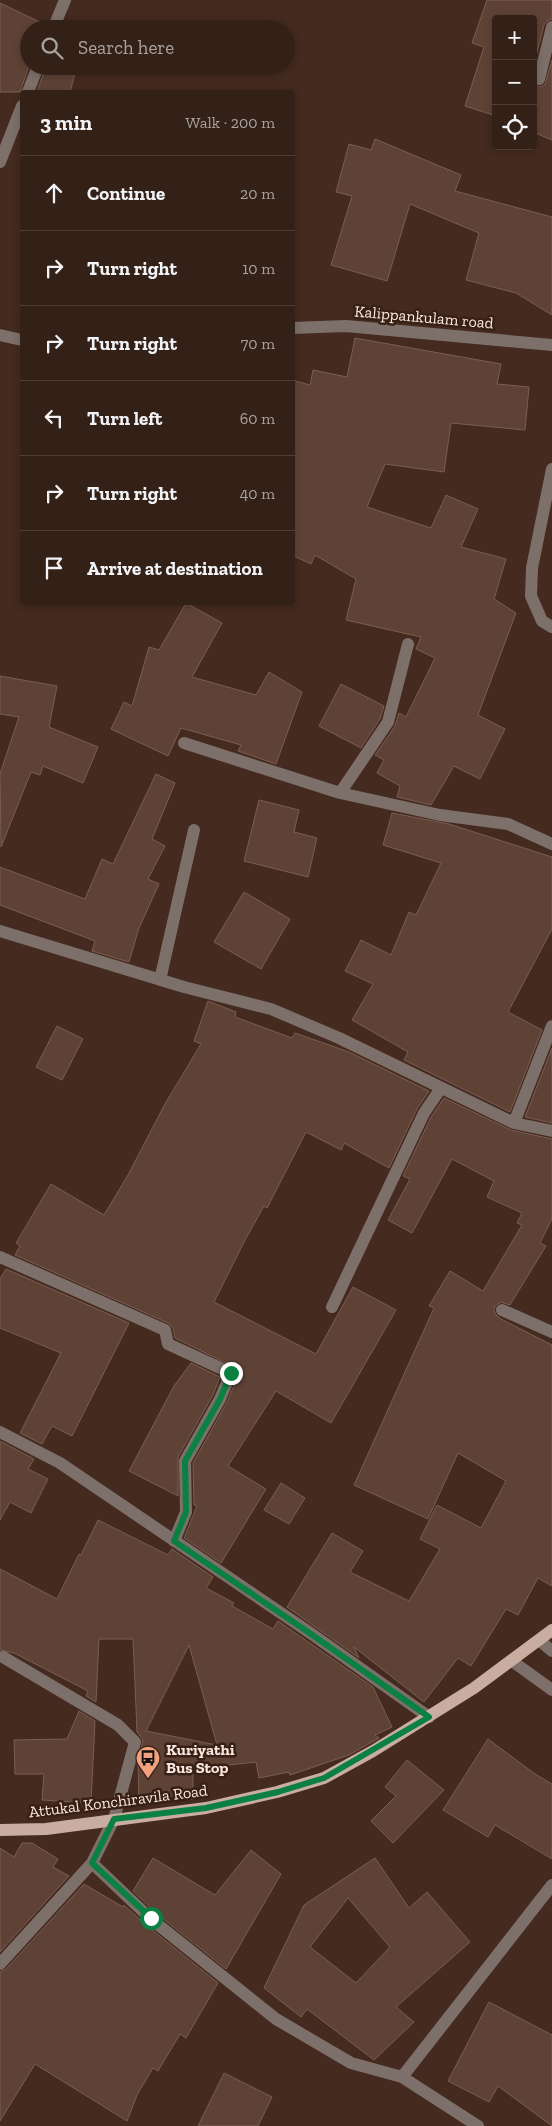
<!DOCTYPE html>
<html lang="en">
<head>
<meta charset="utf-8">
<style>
  body { margin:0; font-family:"Zilla Slab",serif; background:#3b2820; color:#f1f3f6 }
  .controls { position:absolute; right:15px; top:15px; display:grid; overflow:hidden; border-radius:5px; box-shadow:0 2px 8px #0003 }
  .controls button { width:45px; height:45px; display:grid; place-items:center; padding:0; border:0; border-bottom:1px solid #4e3e36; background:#332017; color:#f1f3f6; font:25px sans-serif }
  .stop { position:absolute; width:15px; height:15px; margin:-11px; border:4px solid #0b8043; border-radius:50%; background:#fff }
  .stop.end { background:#0b8043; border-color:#fff; box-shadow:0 1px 5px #0008 }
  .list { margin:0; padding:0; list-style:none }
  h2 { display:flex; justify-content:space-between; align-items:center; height:65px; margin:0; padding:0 20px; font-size:21px }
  h2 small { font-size:16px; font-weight:400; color:#a9a3a1 }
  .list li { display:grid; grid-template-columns:32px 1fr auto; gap:15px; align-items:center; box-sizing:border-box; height:75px; padding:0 20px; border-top:1px solid #4e3e36 }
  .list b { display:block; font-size:19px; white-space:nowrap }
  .list em { font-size:16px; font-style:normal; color:#a9a3a1 }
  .icon { flex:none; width:28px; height:28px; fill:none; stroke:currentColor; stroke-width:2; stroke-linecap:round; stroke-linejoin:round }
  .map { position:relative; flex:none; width:552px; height:2126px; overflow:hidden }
  .search { position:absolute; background:#332017; box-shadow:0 2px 8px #0003; left:20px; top:20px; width:275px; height:55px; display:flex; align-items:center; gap:12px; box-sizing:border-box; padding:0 18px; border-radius:28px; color:#a9a3a1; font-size:19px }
  .panel { position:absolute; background:#332017; box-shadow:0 2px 8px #0003; left:20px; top:90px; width:275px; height:515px; border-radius:5px }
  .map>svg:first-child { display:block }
  .building { fill:#5e4236; stroke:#7b5e51; fill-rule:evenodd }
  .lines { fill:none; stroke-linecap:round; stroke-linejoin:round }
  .minor { stroke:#7d706a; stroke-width:12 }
  .major { stroke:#c9ada1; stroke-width:12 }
  .route { stroke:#0b8043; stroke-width:6 }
  .labels { text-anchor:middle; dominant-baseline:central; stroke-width:5; stroke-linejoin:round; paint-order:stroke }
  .street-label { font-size:16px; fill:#f9e7e0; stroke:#392015 }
  .poi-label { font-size:16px; font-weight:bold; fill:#f9e7e0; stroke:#392015; text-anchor:start }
</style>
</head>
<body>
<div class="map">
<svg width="552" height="2126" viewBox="0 0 552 2126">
  <rect width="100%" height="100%" fill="#442a1f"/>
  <!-- building -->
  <path class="building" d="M 487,0 L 552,0 L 552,19 L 547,21 L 544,25 L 533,68 L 533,19 L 496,19 L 496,116 L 465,106 L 484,47 L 472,43 Z
    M 0,3 L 46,25 L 45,29 L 29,29 L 29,66 L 20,92 L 0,92 Z
    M 552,60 L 552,140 L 533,132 L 533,85 L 541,87 L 545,84 Z
    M 46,66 L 77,66 L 70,92 L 37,92 Z
    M 375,139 L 461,175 L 455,191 L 552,217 L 552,315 L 516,293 L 466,280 L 479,233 L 410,204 L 387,281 L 331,265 L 352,196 L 336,192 L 349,144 L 371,150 Z
    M 355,338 L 501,364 L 497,384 L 529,387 L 525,430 L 451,423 L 444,472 L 385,464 L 367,507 L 431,528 L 446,495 L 478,509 L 461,547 L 506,559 L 494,599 L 516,613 L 478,715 L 505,729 L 480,779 L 454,766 L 431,805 L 397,797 L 400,786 L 377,773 L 384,760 L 375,755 L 395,726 L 399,713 L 406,717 L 435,658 L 416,649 L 421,637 L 346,620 L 356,579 L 315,555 L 311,564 L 292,555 L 292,380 L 310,385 L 313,370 L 347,377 Z
    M 186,603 L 222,623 L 192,677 L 256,695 L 269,672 L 302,692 L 276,764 L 238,751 L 241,745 L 181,728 L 168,756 L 111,729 L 124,702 L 132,706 L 149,647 L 159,650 Z
    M 0,676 L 57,686 L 49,727 L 98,747 L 83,783 L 43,766 L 40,775 L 31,772 L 1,847 L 0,774 L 19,717 L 0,714 Z
    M 341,684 L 384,706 L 380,719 L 361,748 L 319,726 Z
    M 156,774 L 175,783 L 152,839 L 165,846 L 148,879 L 159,884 L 139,928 L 129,962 L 92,951 L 95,941 L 0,905 L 0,867 L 85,899 L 102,859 L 113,864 Z
    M 259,800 L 299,810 L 294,832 L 317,838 L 308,877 L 244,861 Z
    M 392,813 L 449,824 L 552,857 L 552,929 L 508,1012 L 542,1030 L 510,1112 L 404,1060 L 408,1052 L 352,1020 L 373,984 L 345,971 L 361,940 L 391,955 L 409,912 L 416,915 L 441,863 L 383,845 Z
    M 244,892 L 290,919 L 261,969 L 214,942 Z
    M 208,1001 L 236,1012 L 235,1017 L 292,1038 L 295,1033 L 349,1052 L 429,1091 L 417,1109 L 389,1168 L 344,1143 L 341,1150 L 306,1132 L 267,1208 L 264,1206 L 245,1240 L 214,1302 L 316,1354 L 353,1287 L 396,1310 L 331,1423 L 276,1391 L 228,1466 L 266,1489 L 221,1563 L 184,1538 L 197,1506 L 194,1505 L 193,1463 L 227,1402 L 238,1376 L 238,1369 L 175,1338 L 173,1328 L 168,1323 L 15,1255 L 20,1246 L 16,1243 L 51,1184 L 104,1215 L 128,1175 L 165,1104 L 201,1044 L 194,1041 Z
    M 57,1026 L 83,1039 L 62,1080 L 36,1067 Z
    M 552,1048 L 552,1123 L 525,1117 Z
    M 444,1098 L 511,1130 L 552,1139 L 552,1219 L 540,1243 L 546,1246 L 510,1305 L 501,1302 L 495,1306 L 494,1310 L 496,1315 L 501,1319 L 552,1345 L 552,1586 L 538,1578 L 518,1615 L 506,1609 L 471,1666 L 458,1658 L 424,1702 L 354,1647 L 359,1658 L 287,1607 L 332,1533 L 363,1551 L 350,1572 L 409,1601 L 440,1549 L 420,1539 L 437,1505 L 481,1528 L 506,1481 L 458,1453 L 428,1519 L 354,1485 L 434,1308 L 429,1306 L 450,1271 L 483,1291 L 522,1225 L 517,1223 L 522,1213 L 487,1197 L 494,1181 L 452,1159 L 412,1233 L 388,1220 L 410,1179 L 403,1176 L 431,1117 Z
    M 6,1269 L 129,1323 L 72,1436 L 52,1426 L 42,1444 L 20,1433 L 61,1353 L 0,1328 L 0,1279 Z
    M 191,1363 L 220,1377 L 213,1395 L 178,1457 L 178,1496 L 129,1471 L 174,1386 Z
    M 0,1441 L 34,1459 L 28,1469 L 48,1479 L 31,1513 L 10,1502 L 0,1520 Z
    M 281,1483 L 305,1498 L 289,1524 L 264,1510 Z
    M 98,1520 L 168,1555 L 172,1549 L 213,1577 L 206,1588 L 234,1603 L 232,1606 L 273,1629 L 278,1621 L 304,1639 L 373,1687 L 392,1727 L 375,1735 L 379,1738 L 349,1755 L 290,1775 L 289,1772 L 259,1778 L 256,1762 L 193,1769 L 193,1799 L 139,1802 L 138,1762 L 143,1740 L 137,1732 L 133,1639 L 99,1639 L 96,1702 L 86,1696 L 88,1691 L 14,1653 L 0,1650 L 0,1569 L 57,1599 L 79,1554 L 81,1555 ZM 189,1645 L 217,1745 L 146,1731 Z
    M 79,1711 L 95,1721 L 91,1803 L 42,1800 L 44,1774 L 15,1774 L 14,1740 L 67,1739 Z
    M 488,1739 L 535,1774 L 552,1784 L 552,1859 L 495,1825 L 488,1837 L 443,1810 Z
    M 407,1760 L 444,1790 L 393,1843 L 371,1821 L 396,1796 L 385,1787 Z
    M 22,1843 L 32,1843 L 58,1859 L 53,1867 L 69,1876 L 0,1952 L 0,1848 L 14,1857 Z
    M 251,1850 L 281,1874 L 226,1969 L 156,1913 L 133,1891 L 153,1858 L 215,1895 Z
    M 375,1858 L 409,1908 L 427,1892 L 470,1942 L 396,2007 L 414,2022 L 374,2060 L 307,2009 L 301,2017 L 264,1988 L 304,1905 ZM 348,1898 L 390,1947 L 356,1983 L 310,1947 Z
    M 84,1884 L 123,1907 L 124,1905 L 146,1925 L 218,1983 L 186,2038 L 180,2034 L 158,2071 L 153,2068 L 137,2095 L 127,2121 L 35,2064 L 0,2121 L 0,1972 L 6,1969 Z
    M 489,2002 L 552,2035 L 552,2126 L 498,2086 L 489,2102 L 448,2081 Z
    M 224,2073 L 272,2097 L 258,2126 L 198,2126 Z"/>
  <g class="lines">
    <!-- minor -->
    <path class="minor" d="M 53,29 L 65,0
      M 539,79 L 552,27
      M 28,92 L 38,66
      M 0,162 L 22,106
      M 292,328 L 346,326 L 552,345
      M 0,335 L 22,340
      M 552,469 L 532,568 L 531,596 L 542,621 L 552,627
      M 184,743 L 340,793 L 440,815 L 508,824 L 552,844
      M 340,793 L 388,722 L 408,644
      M 0,931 L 184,987 L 271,1009 L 339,1038 L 514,1123 L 552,1131
      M 160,980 L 194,830
      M 514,1123 L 552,1026
      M 0,1257 L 165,1330 L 168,1344 L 231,1373 L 220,1399 L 185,1461 L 186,1512 L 174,1541
      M 332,1307 L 424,1113 L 441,1088
      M 502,1310 L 552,1332
      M 0,1432 L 60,1463 L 309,1632 L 429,1717
      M 540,1641 L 552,1651
      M 512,1661 L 552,1690
      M 92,1863 L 151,1919 L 276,2019 L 351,2063 L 402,2077 L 478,2126
      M 0,1964 L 92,1863 L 114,1819 L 135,1742 L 118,1725 L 3,1657
      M 402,2077 L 552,1885"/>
    <!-- major -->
    <path class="major" d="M 0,1830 L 46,1829 L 206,1808 L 277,1792 L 324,1778 L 373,1751 L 474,1688 L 552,1630"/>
  </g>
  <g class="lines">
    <!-- route -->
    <path class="route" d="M 151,1918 L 92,1863 L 114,1819 L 206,1808 L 278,1792 L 324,1778 L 429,1717 L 308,1632 L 174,1541 L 186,1512 L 185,1461 L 220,1399 L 231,1373"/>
  </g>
  <!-- icons -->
  <defs>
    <symbol id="bus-pin" viewBox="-11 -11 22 30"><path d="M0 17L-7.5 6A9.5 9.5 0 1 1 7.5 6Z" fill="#f2a17e" stroke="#392015"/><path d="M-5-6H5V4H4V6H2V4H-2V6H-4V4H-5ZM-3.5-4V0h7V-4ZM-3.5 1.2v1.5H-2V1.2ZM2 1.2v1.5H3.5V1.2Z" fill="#111"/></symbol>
  </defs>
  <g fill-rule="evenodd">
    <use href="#bus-pin" x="134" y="1744" width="28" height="38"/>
  </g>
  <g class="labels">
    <!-- street labels -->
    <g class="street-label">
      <text transform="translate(424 317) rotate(5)">Kalippankulam road</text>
      <text transform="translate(118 1801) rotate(-7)">Attukal Konchiravila Road</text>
    </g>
    <!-- poi labels -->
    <g class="poi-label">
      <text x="166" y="1749">Kuriyathi<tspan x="166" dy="18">Bus Stop</tspan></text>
    </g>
  </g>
</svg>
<div class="controls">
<button>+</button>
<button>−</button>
<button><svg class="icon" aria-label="locate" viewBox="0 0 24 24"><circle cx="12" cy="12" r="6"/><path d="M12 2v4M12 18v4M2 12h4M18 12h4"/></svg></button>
</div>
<div class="stop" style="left:151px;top:1918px"></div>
<div class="stop end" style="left:231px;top:1373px"></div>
<div class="search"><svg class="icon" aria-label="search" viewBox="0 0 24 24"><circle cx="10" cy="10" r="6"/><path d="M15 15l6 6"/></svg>Search here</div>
<section class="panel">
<h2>3 min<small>Walk · 200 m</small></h2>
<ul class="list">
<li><svg class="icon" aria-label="ahead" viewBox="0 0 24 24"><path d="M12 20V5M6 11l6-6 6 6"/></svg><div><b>Continue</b></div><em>20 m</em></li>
<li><svg class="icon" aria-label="right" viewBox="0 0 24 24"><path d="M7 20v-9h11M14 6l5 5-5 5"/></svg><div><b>Turn right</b></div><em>10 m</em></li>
<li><svg class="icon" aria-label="right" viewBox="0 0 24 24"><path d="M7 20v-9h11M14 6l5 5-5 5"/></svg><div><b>Turn right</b></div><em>70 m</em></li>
<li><svg class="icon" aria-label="left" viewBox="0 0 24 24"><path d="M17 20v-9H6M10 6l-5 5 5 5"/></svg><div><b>Turn left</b></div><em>60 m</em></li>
<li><svg class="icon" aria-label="right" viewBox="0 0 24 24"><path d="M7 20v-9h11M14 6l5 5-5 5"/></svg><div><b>Turn right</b></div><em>40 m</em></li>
<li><svg class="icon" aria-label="arrive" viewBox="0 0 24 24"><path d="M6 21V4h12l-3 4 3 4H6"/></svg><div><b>Arrive at destination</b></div></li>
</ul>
</section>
</div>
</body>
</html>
